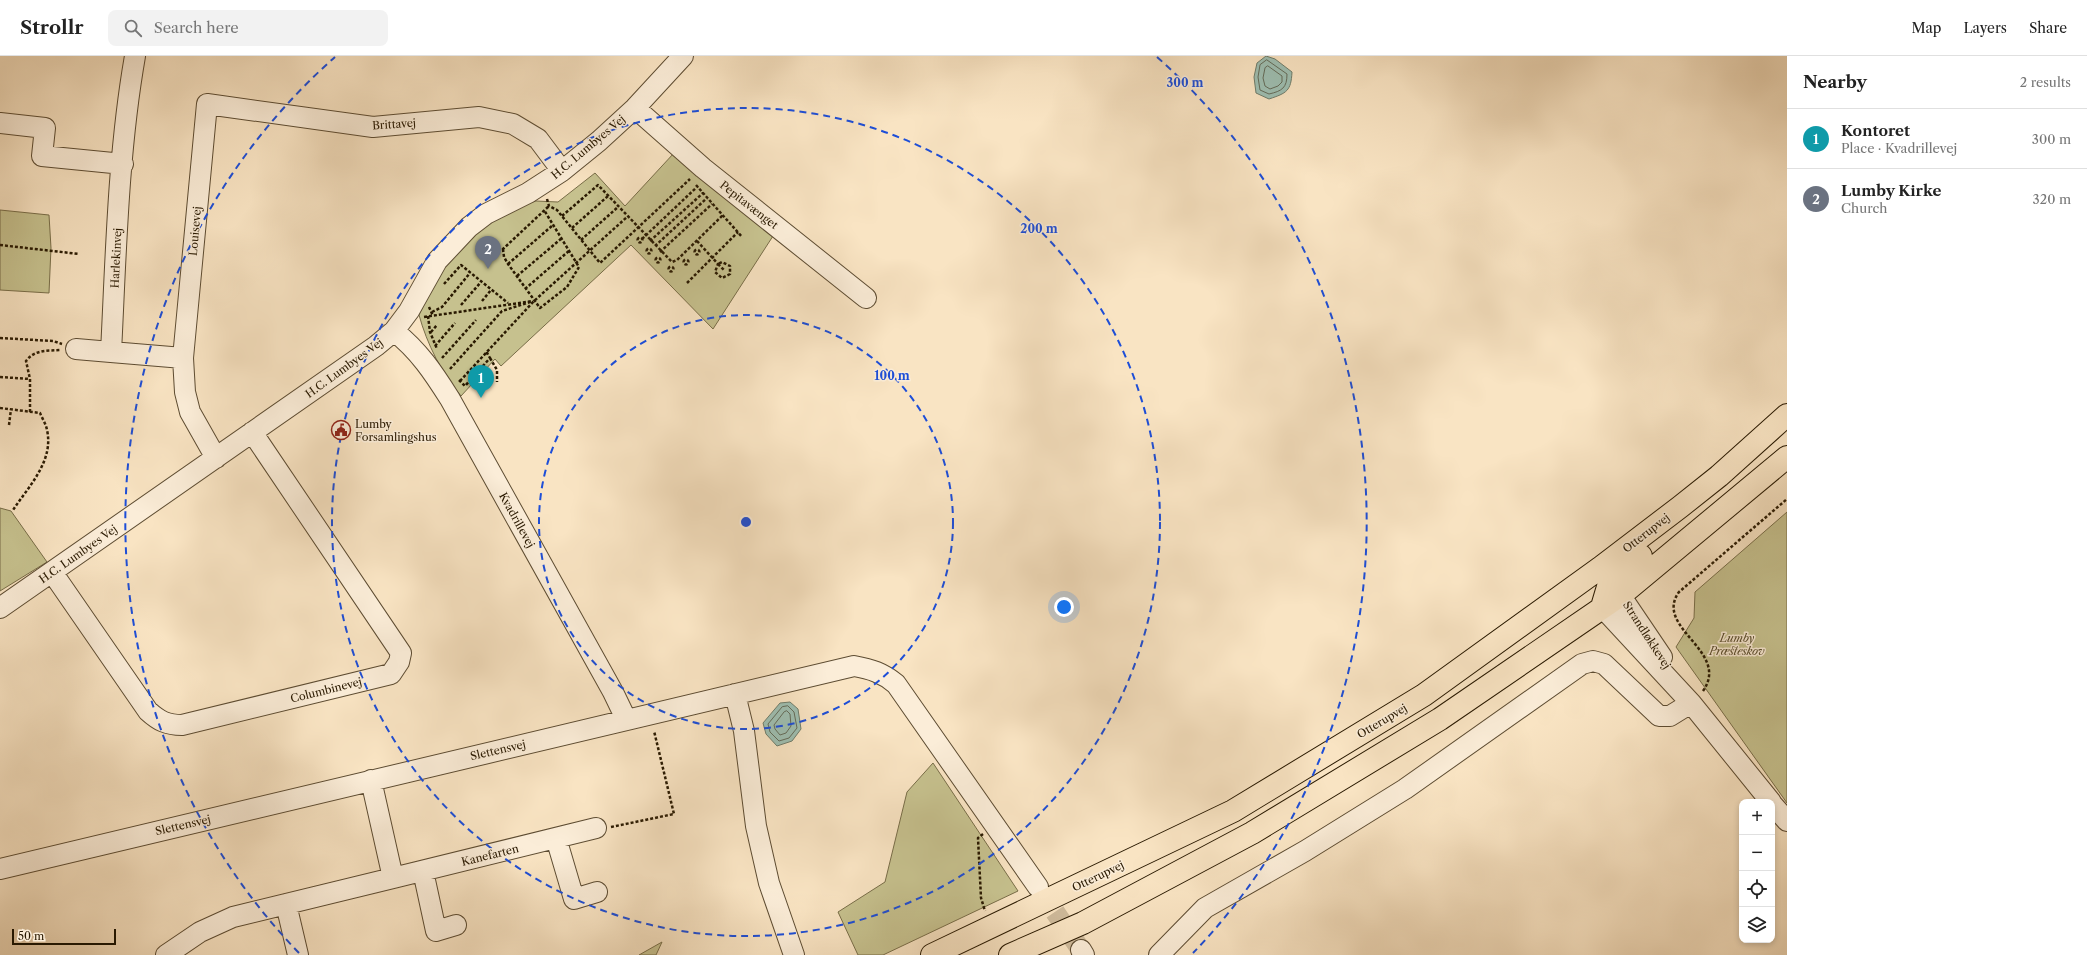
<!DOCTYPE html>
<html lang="en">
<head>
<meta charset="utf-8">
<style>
  body { margin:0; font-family:"Libre Caslon Text",serif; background:#f2f2f2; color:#222 }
  .controls { position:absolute; right:12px; bottom:12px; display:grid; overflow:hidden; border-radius:8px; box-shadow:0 2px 6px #0003 }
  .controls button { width:36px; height:36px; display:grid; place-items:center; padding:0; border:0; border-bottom:1px solid #e0e0e0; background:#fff; color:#222; font:20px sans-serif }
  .scale { position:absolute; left:12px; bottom:10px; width:104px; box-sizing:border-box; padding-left:4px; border:2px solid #291901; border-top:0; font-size:11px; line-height:14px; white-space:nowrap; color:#291901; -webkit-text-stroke:3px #fbedd8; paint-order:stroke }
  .you { position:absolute; left:1064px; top:551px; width:14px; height:14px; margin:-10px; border:3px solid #fff; border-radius:50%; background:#1a73e8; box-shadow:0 0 0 6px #1a73e833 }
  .badge { display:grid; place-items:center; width:26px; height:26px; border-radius:50%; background:#b45309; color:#fff; font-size:13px; font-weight:700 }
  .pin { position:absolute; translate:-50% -33px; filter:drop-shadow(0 1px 2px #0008) }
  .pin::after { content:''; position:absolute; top:21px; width:14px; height:12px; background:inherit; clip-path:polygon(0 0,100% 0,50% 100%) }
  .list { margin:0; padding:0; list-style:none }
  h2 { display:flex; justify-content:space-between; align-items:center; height:52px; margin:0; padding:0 16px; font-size:17px }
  h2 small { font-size:13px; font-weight:400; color:#767676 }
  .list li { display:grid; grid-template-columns:26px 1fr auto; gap:12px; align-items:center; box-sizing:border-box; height:60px; padding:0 16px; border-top:1px solid #e0e0e0 }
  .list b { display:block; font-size:15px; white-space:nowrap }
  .list p { margin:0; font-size:13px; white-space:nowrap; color:#767676 }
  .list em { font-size:13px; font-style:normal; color:#767676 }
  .icon { flex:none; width:22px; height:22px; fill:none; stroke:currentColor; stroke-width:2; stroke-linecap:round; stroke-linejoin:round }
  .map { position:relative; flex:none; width:1787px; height:899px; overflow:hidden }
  header { display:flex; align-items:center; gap:24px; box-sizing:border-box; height:56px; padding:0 20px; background:#fff; border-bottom:1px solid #e0e0e0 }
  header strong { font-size:19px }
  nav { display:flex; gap:22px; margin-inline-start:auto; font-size:14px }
  .search { width:280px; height:36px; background:#f2f2f2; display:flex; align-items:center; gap:10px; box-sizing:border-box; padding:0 14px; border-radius:8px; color:#767676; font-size:15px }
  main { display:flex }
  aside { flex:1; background:#fff }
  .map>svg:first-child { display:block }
  .green { fill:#c6c18e; stroke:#786d48 }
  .water { fill:#9ebfb2; stroke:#6f7d6b }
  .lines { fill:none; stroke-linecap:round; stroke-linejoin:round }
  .shore { stroke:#646c5a; stroke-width:1 }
  .minor-tunnel { stroke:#cfbb9c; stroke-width:20; stroke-dasharray:20 10; stroke-linecap:butt }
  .minor-casing { stroke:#5d4c32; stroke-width:22 }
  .major-casing { stroke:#291901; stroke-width:24 }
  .path { stroke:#291901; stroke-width:2.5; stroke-dasharray:3 2; stroke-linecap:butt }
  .minor { stroke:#fbedd8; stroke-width:20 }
  .major { stroke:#f9e4c3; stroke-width:22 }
  .ring { fill:none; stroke:#1d4ed8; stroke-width:2; stroke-dasharray:7 5 }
  .labels { text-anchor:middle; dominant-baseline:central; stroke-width:3; stroke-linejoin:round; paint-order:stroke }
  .street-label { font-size:11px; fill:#291901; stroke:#fbedd8 }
  .poi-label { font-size:11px; fill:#291901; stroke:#fbedd8; text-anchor:start }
  .park-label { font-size:11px; font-style:italic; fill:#584b2b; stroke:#fbedd8 }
  .centre { fill:#1d4ed8; stroke:#fbedd8; stroke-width:2 }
  .ring-label { font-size:12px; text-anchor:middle; font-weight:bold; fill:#1d4ed8; stroke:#fbedd8; stroke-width:3; stroke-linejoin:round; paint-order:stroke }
</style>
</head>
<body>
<header>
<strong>Strollr</strong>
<div class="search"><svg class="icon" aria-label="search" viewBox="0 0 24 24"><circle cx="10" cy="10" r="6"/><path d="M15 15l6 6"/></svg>Search here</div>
<nav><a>Map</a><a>Layers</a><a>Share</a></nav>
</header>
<main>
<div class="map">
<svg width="1787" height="899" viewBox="0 0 1787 899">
  <rect width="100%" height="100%" fill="#f9e4c3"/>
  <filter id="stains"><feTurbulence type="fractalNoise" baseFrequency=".005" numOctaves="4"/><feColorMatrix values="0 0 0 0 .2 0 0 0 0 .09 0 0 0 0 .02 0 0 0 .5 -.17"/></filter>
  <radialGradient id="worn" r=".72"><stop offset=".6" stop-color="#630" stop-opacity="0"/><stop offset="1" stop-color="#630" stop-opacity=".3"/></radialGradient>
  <!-- green -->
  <path class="green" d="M 674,97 L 773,180 L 713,273 L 631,189 L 501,310 L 495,303 L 461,340 C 442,318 427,288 419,259 L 433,230 L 453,195 L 470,179 L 516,150 L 536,145 L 558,146 L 595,117 L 625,150 Z
    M 0,154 L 49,159 L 51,192 L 49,237 L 0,234 Z
    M 0,452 L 11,455 L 47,506 L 0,535 Z
    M 1787,456 L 1787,747 L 1676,591 L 1694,562 L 1695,536 Z
    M 933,707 L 1018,835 L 883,899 L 858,899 L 838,856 L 885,826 L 907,736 Z
    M 662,886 L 656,899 L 639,899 Z"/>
  <!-- water -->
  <path class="water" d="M 1266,0 L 1275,3 L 1292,16 C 1291,35 1287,37 1269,43 L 1256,37 L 1254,21 L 1257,7 Z
    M 790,646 L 798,653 L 801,673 L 792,685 L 777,690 L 766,678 L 763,667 L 780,647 Z"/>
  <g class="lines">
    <!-- shore -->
    <path class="shore" d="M 1267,4 L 1287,18 C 1287,32 1282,35 1269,38 L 1260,34 L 1258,21 L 1260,9 Z
      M 1268,10 L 1282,20 L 1282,26 L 1278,30 L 1270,33 L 1265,30 L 1263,22 L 1265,12 Z
      M 788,650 L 794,656 L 797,672 L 789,682 L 779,685 L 770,676 L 768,668 L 782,651 Z
      M 787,655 L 790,658 L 791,670 L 786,677 L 780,679 L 775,673 L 774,669 L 784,656 Z"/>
    <!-- minor-tunnel -->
    <path class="minor-tunnel" d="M 1038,831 L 1081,894"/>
    <defs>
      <path id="minor" d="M 135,0 C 118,97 116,198 111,296 L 183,302 L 185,336 L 190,356 L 216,402
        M 635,52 L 703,112 L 866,242
        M 0,67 L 45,72 L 42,100 L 123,108
        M 394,275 C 419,295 433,316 450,343 L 613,636 L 626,663
        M 76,293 L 111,296
        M 183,302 L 207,48 L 373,71 L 479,61 L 513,68 L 538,83 L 562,115
        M 52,516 L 148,655 C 159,665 167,669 182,669 L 391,618 L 399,606 L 401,597 L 252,376
        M 1612,527 L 1662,601
        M 1602,551 L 1691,647 L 1771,746
        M 0,552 L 376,290 L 394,275 L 409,255 L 437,205 L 469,171 L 486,158 L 528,137 L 562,115 L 599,85 L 635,52 L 683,0
        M 735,638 L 744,675 L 756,770 L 769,827 L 794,899
        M 371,724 L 393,822 L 596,772
        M 1772,748 L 1787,765
        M 556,782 L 574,843 L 597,836
        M 0,813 L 854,610 C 871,613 883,617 896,628 L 1038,831
        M 423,815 L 436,875 L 456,869
        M 286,848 L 298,899
        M 1081,894 L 1084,899
        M 166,899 L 200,876 L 233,861 L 393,822
        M 1159,899 L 1205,852 L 1305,795 L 1405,733 L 1582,608 L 1593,605 L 1604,608 L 1659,660 L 1670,660 L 1691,647"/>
      <path id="major" d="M 1602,551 L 1610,524 L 1641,500
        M 932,899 L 1233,755 L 1424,639 L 1600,512 L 1680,451 L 1719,420 L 1787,359
        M 1010,899 L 1083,867 L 1252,777 L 1440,663 L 1621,539 L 1787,401"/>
    </defs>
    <!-- minor casing -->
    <use href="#minor" class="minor-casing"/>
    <!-- major casing -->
    <use href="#major" class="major-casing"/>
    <!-- path -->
    <path class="path" d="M 696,129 L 742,181
      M 547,143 L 549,150 L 557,154 L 600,207 L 690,123
      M 562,160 L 598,129 L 672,206 L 677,204 L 723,159
      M 572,172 L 608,140
      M637.5 184a2.5 2.5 0 1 1 5 0a2.5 2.5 0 1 1-5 0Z
      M 642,183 L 698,130
      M 581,184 L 618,151
      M 650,185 L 703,137
      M 697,185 L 718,208 L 715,216 L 722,222 L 730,218 L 730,210 L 722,206 L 718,208
      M 0,189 L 79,198
      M 655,190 L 707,142
      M646.5 195a2.5 2.5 0 1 1 5 0a2.5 2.5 0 1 1-5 0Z
      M 503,193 L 504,201 L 508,208 L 540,252 L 567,231 L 579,211 L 544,154
      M694.5 196a2.5 2.5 0 1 1 5 0a2.5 2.5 0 1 1-5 0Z
      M 497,194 L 503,193 L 549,150
      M 660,196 L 712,148
      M655.5 204a2.5 2.5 0 1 1 5 0a2.5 2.5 0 1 1-5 0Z
      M683.5 206a2.5 2.5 0 1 1 5 0a2.5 2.5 0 1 1-5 0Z
      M 508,208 L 553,169
      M 718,208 L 724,214
      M668.5 213a2.5 2.5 0 1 1 5 0a2.5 2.5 0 1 1-5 0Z
      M 517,220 L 562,182
      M 687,227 L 738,176
      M 444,228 L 461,209 L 508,247
      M 525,233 L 570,194
      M 482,245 L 491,234
      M 461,249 L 481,226
      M 429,251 L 433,260
      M 432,256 L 442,251 L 470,217
      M 428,260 L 430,276 L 437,293
      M 424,261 L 533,245
      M 431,276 L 437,269
      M 0,282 L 53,285 L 62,288
      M 435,290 L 455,267
      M 442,302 L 476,264
      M 490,302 L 497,314 L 497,326
      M 450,313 L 502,255 L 530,246
      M 0,321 L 30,323
      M 459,324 L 465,330 L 490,302 L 486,295
      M 460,325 L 534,245 L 627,161
      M 0,352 L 40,357 C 42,362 46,368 47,374 C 54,405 29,430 13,454
      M 30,356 L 30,323 L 26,305 C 35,293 48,295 61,294
      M 9,369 L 11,353
      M 1703,635 C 1731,595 1653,572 1679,536 L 1787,443
      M 611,771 L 674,758 L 654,675
      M 983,778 L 978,782 L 981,842 L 985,855"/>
    <!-- minor -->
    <use href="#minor" class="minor"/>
    <!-- major -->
    <use href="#major" class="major"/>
  </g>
  <!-- distance rings -->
  <g class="ring">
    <circle cx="746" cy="466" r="207"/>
    <circle cx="746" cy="466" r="414"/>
    <path d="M299 897A621 621 0 0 1 335 1M1157 1A621 621 0 0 1 1193 897"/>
  </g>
  <!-- icons -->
  <defs>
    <symbol id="civic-ring" viewBox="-11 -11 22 22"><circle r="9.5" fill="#fbedd8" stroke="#8f2418" stroke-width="1.5"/><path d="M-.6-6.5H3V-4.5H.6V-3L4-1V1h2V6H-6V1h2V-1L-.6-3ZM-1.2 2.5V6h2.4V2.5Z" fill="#8f2418"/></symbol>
  </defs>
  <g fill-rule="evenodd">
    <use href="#civic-ring" x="330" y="363" width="22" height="22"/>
  </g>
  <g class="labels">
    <!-- street labels -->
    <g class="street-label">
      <text transform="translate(394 68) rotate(-4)">Brittavej</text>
      <text transform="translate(588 91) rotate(-40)">H.C. Lumbyes Vej</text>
      <text transform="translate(749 149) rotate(38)">Pepitavænget</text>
      <text transform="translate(195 175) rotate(-85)">Louisevej</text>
      <text transform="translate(116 202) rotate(-87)">Harlekinvej</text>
      <text transform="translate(344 312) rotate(-36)">H.C. Lumbyes Vej</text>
      <text transform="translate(517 464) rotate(61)">Kvadrillevej</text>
      <text transform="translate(1646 477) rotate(-38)">Otterupvej</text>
      <text transform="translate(78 498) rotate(-35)">H.C. Lumbyes Vej</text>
      <text transform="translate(1647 579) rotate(57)">Strandløkkevej</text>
      <text transform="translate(326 634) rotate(-14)">Columbinevej</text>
      <text transform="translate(1382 665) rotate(-31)">Otterupvej</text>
      <text transform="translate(498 694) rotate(-13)">Slettensvej</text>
      <text transform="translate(183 769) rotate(-13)">Slettensvej</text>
      <text transform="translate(490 799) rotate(-14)">Kanefarten</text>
      <text transform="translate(1098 820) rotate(-26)">Otterupvej</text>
    </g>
    <!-- poi labels -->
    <g class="poi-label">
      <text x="355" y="368">Lumby<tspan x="355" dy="13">Forsamlingshus</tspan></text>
    </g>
    <!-- park labels -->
    <g class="park-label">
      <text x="1737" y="582">Lumby<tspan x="1737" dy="13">Præsteskov</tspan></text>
    </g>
  </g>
  <circle cx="746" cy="466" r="6" class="centre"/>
  <g class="ring-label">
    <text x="1185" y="31">300 m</text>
    <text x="1039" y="177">200 m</text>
    <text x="892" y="324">100 m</text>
  </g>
  <rect width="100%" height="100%" filter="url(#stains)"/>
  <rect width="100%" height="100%" fill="url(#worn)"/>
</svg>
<div class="controls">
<button>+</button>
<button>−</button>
<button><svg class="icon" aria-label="locate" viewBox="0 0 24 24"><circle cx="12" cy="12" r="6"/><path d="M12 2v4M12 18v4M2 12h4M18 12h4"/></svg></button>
<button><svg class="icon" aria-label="layers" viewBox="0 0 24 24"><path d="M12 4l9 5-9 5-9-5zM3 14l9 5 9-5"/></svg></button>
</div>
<div class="scale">50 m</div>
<div class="you"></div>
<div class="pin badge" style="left:481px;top:342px;background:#0f9aa8">1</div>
<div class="pin badge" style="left:488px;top:213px;background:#6b7280">2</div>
</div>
<aside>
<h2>Nearby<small>2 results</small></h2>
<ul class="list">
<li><span class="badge" style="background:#0f9aa8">1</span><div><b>Kontoret</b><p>Place · Kvadrillevej</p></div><em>300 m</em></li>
<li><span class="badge" style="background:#6b7280">2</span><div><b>Lumby Kirke</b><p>Church</p></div><em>320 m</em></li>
</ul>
</aside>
</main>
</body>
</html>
